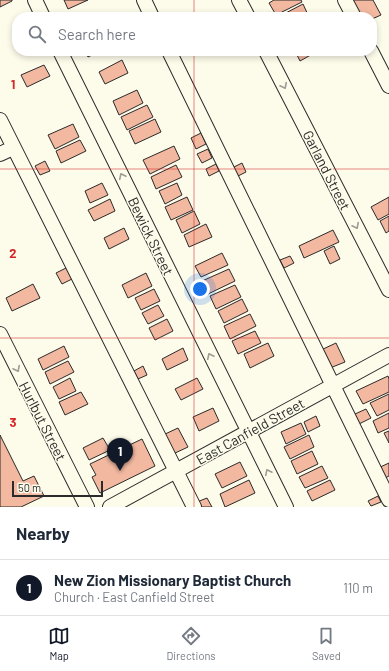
<!DOCTYPE html>
<html lang="en">
<head>
<meta charset="utf-8">
<style>
  body { margin:0; font-family:Barlow,sans-serif; background:#f2f2f3; color:#1f2937 }
  .scale { position:absolute; left:12px; bottom:10px; width:91px; box-sizing:border-box; padding-left:4px; border:2px solid #2b2b2b; border-top:0; font-size:11px; line-height:14px; white-space:nowrap; color:#2b2b2b; -webkit-text-stroke:3px #fdfbea; paint-order:stroke }
  .you { position:absolute; left:200px; top:289px; width:14px; height:14px; margin:-10px; border:3px solid #fff; border-radius:50%; background:#1a73e8; box-shadow:0 0 0 6px #1a73e833 }
  .badge { display:grid; place-items:center; width:26px; height:26px; border-radius:50%; background:#111827; color:#fff; font-size:13px; font-weight:700 }
  .pin { position:absolute; translate:-50% -33px; filter:drop-shadow(0 1px 2px #0008) }
  .pin::after { content:''; position:absolute; top:21px; width:14px; height:12px; background:inherit; clip-path:polygon(0 0,100% 0,50% 100%) }
  .list { margin:0; padding:0; list-style:none }
  h2 { display:flex; justify-content:space-between; align-items:center; height:52px; margin:0; padding:0 16px; font-size:17px }
  h2 small { font-size:13px; font-weight:400; color:#747a83 }
  .list li { display:grid; grid-template-columns:26px 1fr auto; gap:12px; align-items:center; box-sizing:border-box; height:56px; padding:0 16px; border-top:1px solid #e0e1e3 }
  .list b { display:block; font-size:15px; white-space:nowrap }
  .list p { margin:0; font-size:13px; white-space:nowrap; color:#747a83 }
  .list em { font-size:13px; font-style:normal; color:#747a83 }
  .icon { flex:none; width:22px; height:22px; fill:none; stroke:currentColor; stroke-width:2; stroke-linecap:round; stroke-linejoin:round }
  .map { position:relative; flex:none; width:389px; height:507px; overflow:hidden }
  .search { position:absolute; background:#fff; box-shadow:0 2px 6px #0003; left:12px; right:12px; top:12px; height:44px; display:flex; align-items:center; gap:10px; box-sizing:border-box; padding:0 14px; border-radius:16px; color:#747a83; font-size:15px }
  .sheet { height:108px; background:#fff }
  nav { display:flex; justify-content:space-around; align-items:center; box-sizing:border-box; height:56px; border-top:1px solid #e0e1e3; background:#fff; font-size:11px; color:#747a83 }
  nav a { display:grid; justify-items:center; gap:2px }
  nav .on { color:#111827 }
  .map>svg:first-child { display:block }
  .building { fill:#f2b8a0; stroke:#2b2b2b }
  .lines { fill:none; stroke-linecap:round; stroke-linejoin:round }
  .minor-casing { stroke:#2b2b2b; stroke-width:16 }
  .minor { stroke:#fdfbea; stroke-width:14 }
  .oneway { stroke:#9e9d94 }
  .grid { fill:none; stroke:#d62828; stroke-width:1; stroke-opacity:0.55 }
  .labels { text-anchor:middle; dominant-baseline:central; stroke-width:3; stroke-linejoin:round; paint-order:stroke }
  .street-label { font-size:14px; fill:#2b2b2b; stroke:#fdfbea }
  .grid-label { font-size:13px; text-anchor:middle; font-weight:bold; fill:#d62828; stroke:#fdfbea; stroke-width:3; stroke-linejoin:round; paint-order:stroke }
</style>
</head>
<body>
<div class="map">
<svg width="389" height="507" viewBox="0 0 389 507">
  <rect width="100%" height="100%" fill="#fdfbea"/>
  <!-- building -->
  <path class="building" d="M 0,0 L 12,0 L 12,1 L 0,7 Z
    M 64,0 L 88,0 L 68,9 Z
    M 274,0 L 301,0 L 302,2 L 276,15 L 269,3 Z
    M 351,0 L 373,0 L 381,15 L 372,19 L 372,17 L 360,17 Z
    M 303,4 L 309,17 L 278,17 Z
    M 85,51 L 100,51 L 88,57 Z
    M 295,51 L 315,51 L 316,52 L 300,61 Z
    M 122,60 L 128,73 L 105,84 L 99,72 Z
    M 44,65 L 50,76 L 27,87 L 21,75 Z
    M 137,90 L 143,103 L 119,115 L 113,101 Z
    M 147,105 L 153,117 L 127,130 L 121,117 Z
    M 155,119 L 161,132 L 135,144 L 129,131 Z
    M 73,124 L 79,137 L 55,149 L 48,135 Z
    M 201,133 L 206,144 L 196,149 L 191,138 Z
    M 80,140 L 86,151 L 61,163 L 56,151 Z
    M 174,146 L 180,159 L 150,174 L 143,160 Z
    M 208,149 L 212,158 L 202,163 L 197,154 Z
    M 45,161 L 50,171 L 40,175 L 35,166 Z
    M 242,163 L 246,172 L 236,177 L 232,168 Z
    M 216,164 L 219,171 L 209,176 L 206,169 Z
    M 176,165 L 182,177 L 156,189 L 151,177 Z
    M 102,183 L 108,195 L 90,203 L 85,191 Z
    M 177,183 L 182,195 L 165,204 L 159,191 Z
    M 187,197 L 193,210 L 171,220 L 165,207 Z
    M 389,197 L 389,214 L 378,220 L 371,207 Z
    M 110,199 L 115,211 L 94,221 L 88,210 Z
    M 194,211 L 200,224 L 182,233 L 176,220 Z
    M 389,216 L 389,231 L 386,233 L 380,221 Z
    M 206,224 L 212,237 L 189,247 L 184,235 Z
    M 124,228 L 129,239 L 109,249 L 104,238 Z
    M 333,230 L 339,242 L 304,258 L 299,246 Z
    M 334,246 L 340,259 L 330,264 L 324,251 Z
    M 222,253 L 228,265 L 201,277 L 195,266 Z
    M 290,256 L 294,263 L 284,268 L 280,260 Z
    M 68,267 L 74,278 L 62,284 L 56,273 Z
    M 229,269 L 235,281 L 208,294 L 202,281 Z
    M 146,273 L 152,286 L 128,298 L 122,285 Z
    M 33,284 L 40,298 L 12,311 L 6,298 Z
    M 235,285 L 241,297 L 216,309 L 210,296 Z
    M 154,289 L 160,301 L 141,310 L 135,298 Z
    M 242,299 L 248,311 L 224,323 L 218,311 Z
    M 158,305 L 164,316 L 148,324 L 142,313 Z
    M 250,314 L 256,326 L 230,339 L 224,326 Z
    M 167,319 L 173,331 L 155,340 L 149,328 Z
    M 255,331 L 261,343 L 238,354 L 232,341 Z
    M 268,343 L 274,356 L 250,368 L 244,354 Z
    M 336,343 L 345,362 L 330,368 L 321,350 Z
    M 64,346 L 69,357 L 43,370 L 38,359 Z
    M 183,348 L 188,360 L 167,370 L 162,359 Z
    M 68,361 L 74,372 L 50,384 L 45,372 Z
    M 143,366 L 147,375 L 138,379 L 134,371 Z
    M 388,376 L 389,379 L 389,392 L 363,404 L 356,391 Z
    M 70,378 L 76,391 L 59,399 L 53,387 Z
    M 197,378 L 203,389 L 181,400 L 175,389 Z
    M 81,392 L 88,404 L 65,415 L 59,402 Z
    M 389,394 L 389,410 L 377,416 L 370,403 Z
    M 213,408 L 219,421 L 199,431 L 193,417 Z
    M 366,409 L 371,418 L 359,424 L 355,414 Z
    M 389,413 L 389,428 L 378,433 L 373,421 Z
    M 316,416 L 320,426 L 308,432 L 304,422 Z
    M 301,423 L 306,434 L 286,444 L 281,432 Z
    M 178,428 L 188,447 L 173,454 L 163,435 Z
    M 389,431 L 389,443 L 384,433 Z
    M 0,435 L 23,481 L 34,476 L 44,496 L 21,507 L 0,507 Z
    M 309,435 L 314,447 L 290,459 L 284,447 Z
    M 103,438 L 110,450 L 89,460 L 83,448 Z
    M 142,439 L 155,466 L 100,493 L 92,477 L 96,475 L 90,464 Z
    M 312,451 L 318,464 L 297,474 L 291,461 Z
    M 240,462 L 247,476 L 222,488 L 215,474 Z
    M 389,463 L 389,476 L 383,479 L 378,468 Z
    M 322,466 L 328,478 L 305,488 L 299,477 Z
    M 249,480 L 255,493 L 225,507 L 220,494 Z
    M 330,480 L 335,490 L 312,501 L 307,491 Z
    M 378,496 L 381,502 L 371,506 L 368,501 Z
    M 207,498 L 212,507 L 199,507 L 197,502 Z"/>
  <g class="lines">
    <defs>
      <path id="minor" d="M 35,0 L 43,17
        M 144,0 L 152,17
        M 239,0 L 248,17
        M 345,0 L 354,17
        M 60,51 L 286,507
        M 169,51 L 389,500
        M 266,51 L 389,290
        M 371,51 L 389,86
        M 0,120 L 194,507
        M 0,154 L 13,148
        M 0,334 L 87,507
        M 110,507 L 389,355"/>
    </defs>
    <!-- minor casing -->
    <use href="#minor" class="minor-casing"/>
    <!-- minor -->
    <use href="#minor" class="minor"/>
  </g>
  <!-- one-way arrows -->
  <defs><path id="oneway-chevron" d="M-2-3.5L2.5 0L-2 3.5" fill="none" stroke-width="1.6" stroke-linecap="round" stroke-linejoin="round"/></defs>
  <g class="oneway">
    <use href="#oneway-chevron" transform="translate(284 86) rotate(63)"/>
    <use href="#oneway-chevron" transform="translate(122 176) rotate(-116)"/>
    <use href="#oneway-chevron" transform="translate(356 226) rotate(63)"/>
    <use href="#oneway-chevron" transform="translate(210 356) rotate(-116)"/>
    <use href="#oneway-chevron" transform="translate(17 369) rotate(63)"/>
    <use href="#oneway-chevron" transform="translate(268 472) rotate(-116)"/>
  </g>
  <!-- grid -->
  <path class="grid" d="M 194,0 L 194,17M 194,51 L 194,507M 0,169 L 389,169M 0,338 L 389,338"/>
  <g class="labels">
    <!-- street labels -->
    <g class="street-label">
      <text transform="translate(327 170) rotate(63)">Garland Street</text>
      <text transform="translate(151 236) rotate(64)">Bewick Street</text>
      <text transform="translate(43 421) rotate(63)">Hurlbut Street</text>
      <text transform="translate(250 431) rotate(-29)">East Canfield Street</text>
    </g>
  </g>
  <g class="grid-label">
    <text x="13" y="89">1</text>
    <text x="13" y="258">2</text>
    <text x="13" y="427">3</text>
  </g>
</svg>
<div class="scale">50 m</div>
<div class="you"></div>
<div class="pin badge" style="left:120px;top:471px">1</div>
<div class="search"><svg class="icon" aria-label="search" viewBox="0 0 24 24"><circle cx="10" cy="10" r="6"/><path d="M15 15l6 6"/></svg>Search here</div>
</div>
<section class="sheet">
<h2>Nearby<small></small></h2>
<ul class="list">
<li><span class="badge">1</span><div><b>New Zion Missionary Baptist Church</b><p>Church · East Canfield Street</p></div><em>110 m</em></li>
</ul>
</section>
<nav>
<a class="on"><svg class="icon" aria-label="map" viewBox="0 0 24 24"><path d="M3 6l6-2 6 2 6-2v14l-6 2-6-2-6 2zM9 4v14M15 6v14"/></svg>Map</a>
<a><svg class="icon" aria-label="directions" viewBox="0 0 24 24"><path d="M12 3l9 9-9 9-9-9zM9 14v-3h6M13 9l2 2-2 2"/></svg>Directions</a>
<a><svg class="icon" aria-label="saved" viewBox="0 0 24 24"><path d="M7 4h10v16l-5-4-5 4z"/></svg>Saved</a>
</nav>
</body>
</html>
